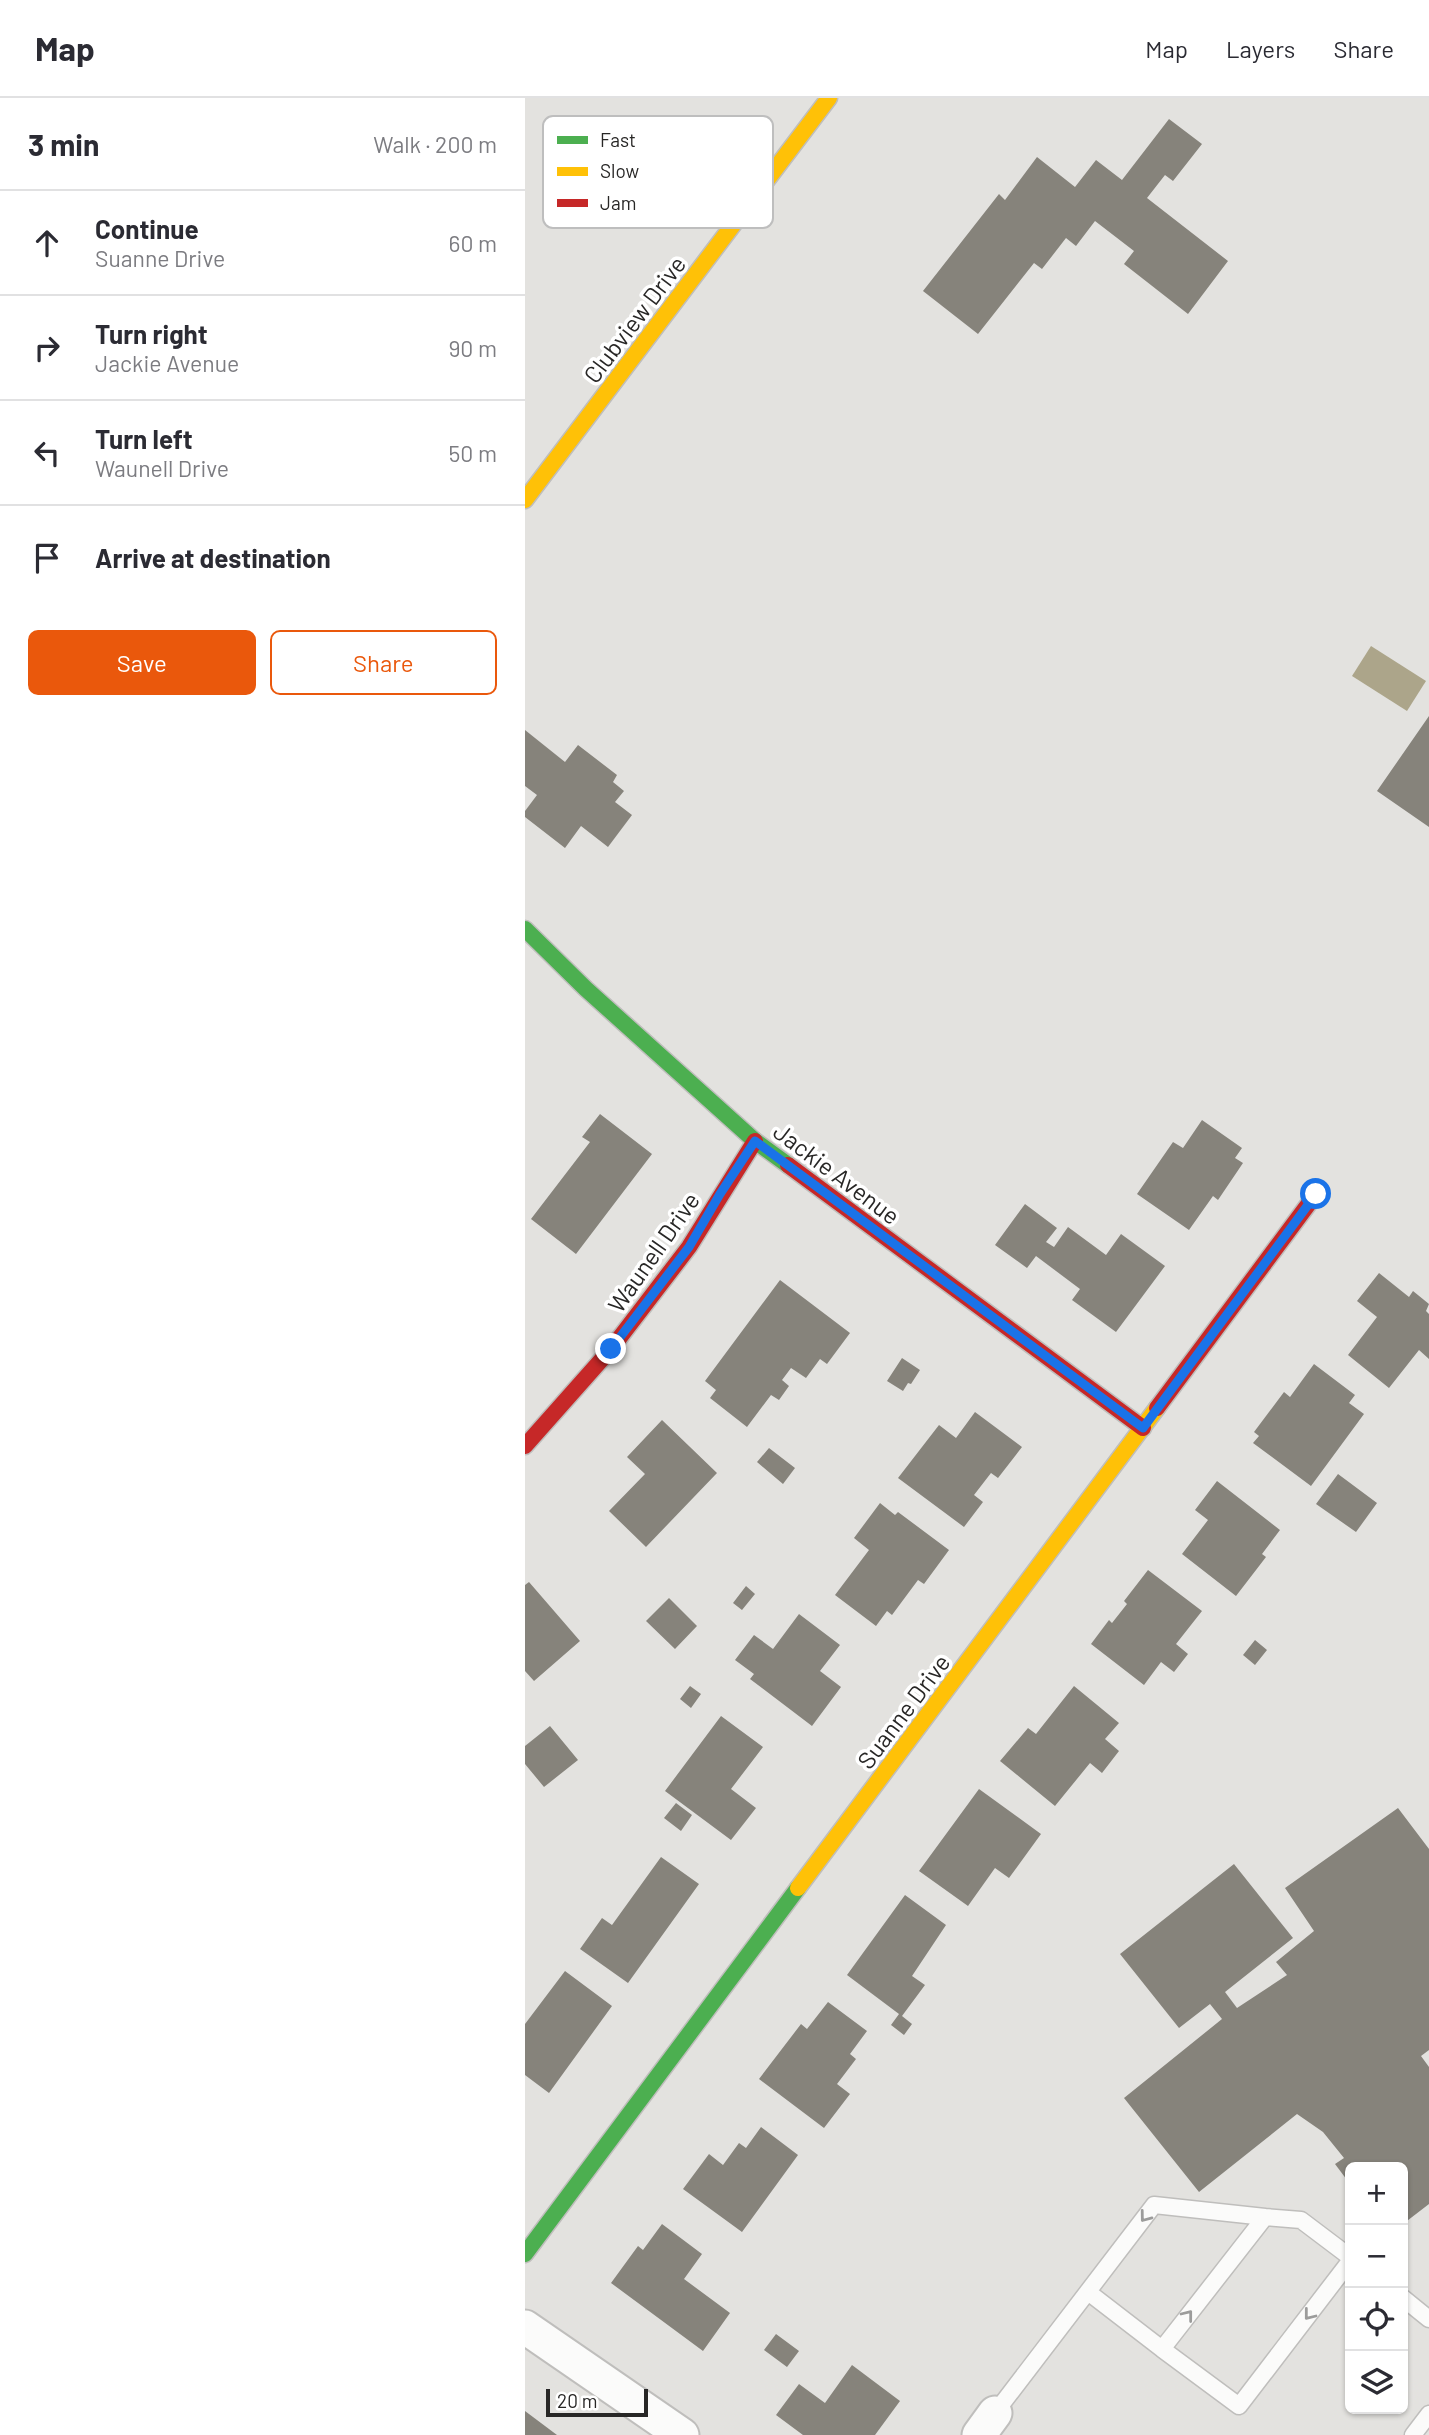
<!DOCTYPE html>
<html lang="en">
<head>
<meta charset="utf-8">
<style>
  body { margin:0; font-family:Barlow,sans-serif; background:#f2f2f3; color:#2b2b33 }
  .controls { position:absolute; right:21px; bottom:21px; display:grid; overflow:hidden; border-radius:10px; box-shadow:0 2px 5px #0004 }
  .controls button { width:63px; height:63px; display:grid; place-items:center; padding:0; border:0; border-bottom:2px solid #e1e1e2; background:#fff; color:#2b2b33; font:35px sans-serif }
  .scale { position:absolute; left:21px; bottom:18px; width:102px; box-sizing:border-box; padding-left:7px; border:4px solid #282726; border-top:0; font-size:19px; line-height:24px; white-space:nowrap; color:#282726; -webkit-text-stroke:5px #fff; paint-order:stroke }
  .stop { position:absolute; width:21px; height:21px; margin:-16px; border:5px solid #1a73e8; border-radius:50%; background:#fff }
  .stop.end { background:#1a73e8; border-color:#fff; box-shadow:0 2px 7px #0008 }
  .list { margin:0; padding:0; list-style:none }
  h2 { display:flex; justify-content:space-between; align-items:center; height:91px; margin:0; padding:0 28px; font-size:30px }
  h2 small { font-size:23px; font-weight:400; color:#7c7c81 }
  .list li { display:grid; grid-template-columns:46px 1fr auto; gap:21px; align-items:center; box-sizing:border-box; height:105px; padding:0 28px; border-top:2px solid #e1e1e2 }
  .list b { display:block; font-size:26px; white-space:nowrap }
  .list p { margin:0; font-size:23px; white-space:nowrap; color:#7c7c81 }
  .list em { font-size:23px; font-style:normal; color:#7c7c81 }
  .actions { display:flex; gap:14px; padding:21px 28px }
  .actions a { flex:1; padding:16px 0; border:2px solid #ea580c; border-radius:10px; text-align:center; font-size:24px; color:#ea580c }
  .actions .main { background:#ea580c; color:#fff }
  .icon { flex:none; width:38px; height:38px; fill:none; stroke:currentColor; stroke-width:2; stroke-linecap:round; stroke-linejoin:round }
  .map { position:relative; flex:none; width:904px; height:2337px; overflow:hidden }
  header { display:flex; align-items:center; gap:42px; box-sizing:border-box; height:98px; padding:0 35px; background:#fff; border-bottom:2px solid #e1e1e2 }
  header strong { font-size:33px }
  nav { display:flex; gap:38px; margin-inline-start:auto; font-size:24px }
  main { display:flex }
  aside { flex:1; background:#fff }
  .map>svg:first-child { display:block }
  .water { fill:#aca58a }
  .building { fill:#86837b }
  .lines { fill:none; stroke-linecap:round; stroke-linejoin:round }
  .lane-casing { stroke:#bfbebc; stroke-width:19 }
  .street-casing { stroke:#bfbebc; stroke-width:37 }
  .fast-casing { stroke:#bfbebc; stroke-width:19 }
  .slow-casing { stroke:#bfbebc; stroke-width:19 }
  .jam-casing { stroke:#bfbebc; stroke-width:19 }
  .lane { stroke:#fbfbfa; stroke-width:16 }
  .street { stroke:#fbfbfa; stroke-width:33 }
  .fast { stroke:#4caf50; stroke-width:16 }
  .slow { stroke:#ffc107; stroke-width:16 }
  .jam { stroke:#c62828; stroke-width:16 }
  .oneway { stroke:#9c9c9b }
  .route { stroke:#1a73e8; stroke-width:9 }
  .labels { text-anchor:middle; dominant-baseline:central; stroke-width:7; stroke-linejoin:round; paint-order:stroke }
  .street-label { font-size:24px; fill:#282726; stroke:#fff }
  .key { fill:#fff; stroke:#bebebe; stroke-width:2 }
  .key-label { font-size:19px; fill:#282726 }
</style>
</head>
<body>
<header>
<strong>Map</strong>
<nav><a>Map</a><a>Layers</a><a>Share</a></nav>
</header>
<main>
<aside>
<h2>3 min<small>Walk · 200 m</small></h2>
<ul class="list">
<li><svg class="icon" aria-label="ahead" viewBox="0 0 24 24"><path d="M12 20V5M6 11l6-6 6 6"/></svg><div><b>Continue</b><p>Suanne Drive</p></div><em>60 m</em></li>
<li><svg class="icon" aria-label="right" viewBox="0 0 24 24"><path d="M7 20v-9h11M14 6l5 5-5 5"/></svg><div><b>Turn right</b><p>Jackie Avenue</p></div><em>90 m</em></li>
<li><svg class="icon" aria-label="left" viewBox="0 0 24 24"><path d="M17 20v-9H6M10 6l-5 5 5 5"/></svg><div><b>Turn left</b><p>Waunell Drive</p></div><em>50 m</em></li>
<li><svg class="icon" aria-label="arrive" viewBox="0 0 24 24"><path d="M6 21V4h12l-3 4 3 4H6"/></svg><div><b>Arrive at destination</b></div></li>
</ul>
<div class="actions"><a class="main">Save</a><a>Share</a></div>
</aside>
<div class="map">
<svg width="904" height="2337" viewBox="0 0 904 2337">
  <rect width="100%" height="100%" fill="#e3e2df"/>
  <!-- water -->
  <path class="water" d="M 846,548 L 901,583 L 882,613 L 827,578 Z"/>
  <!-- building -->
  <path class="building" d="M 644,21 L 677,46 L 648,83 L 640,77 L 622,100 L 703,163 L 663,216 L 599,166 L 609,153 L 570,123 L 551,148 L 541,140 L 517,171 L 509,165 L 453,236 L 398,193 L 474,96 L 480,102 L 512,59 L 550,89 L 571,62 L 597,82 Z
    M 904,618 L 904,729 L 852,693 Z
    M 0,632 L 40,664 L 53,647 L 92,677 L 88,684 L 99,693 L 90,704 L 107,717 L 83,749 L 56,728 L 40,750 L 0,719 L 0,713 L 12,697 L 0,688 Z
    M 75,1016 L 127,1056 L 51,1156 L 6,1121 L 65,1044 L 57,1039 Z
    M 677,1022 L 717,1050 L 710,1060 L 718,1065 L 693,1102 L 688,1098 L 664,1132 L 612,1096 L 648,1044 L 658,1050 Z
    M 500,1106 L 532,1130 L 521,1144 L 529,1149 L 543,1129 L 581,1157 L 596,1136 L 640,1168 L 591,1234 L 547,1202 L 555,1191 L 511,1158 L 502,1170 L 470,1147 Z
    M 854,1175 L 884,1199 L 888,1193 L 904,1206 L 901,1213 L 904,1216 L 904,1261 L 894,1252 L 864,1290 L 823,1257 L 852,1219 L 832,1203 Z
    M 255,1182 L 325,1235 L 302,1266 L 295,1261 L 281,1280 L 266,1270 L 257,1282 L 264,1288 L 254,1302 L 246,1297 L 222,1329 L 185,1300 L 191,1292 L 180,1283 Z
    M 377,1260 L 395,1272 L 386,1286 L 383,1285 L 378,1293 L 362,1283 Z
    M 789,1266 L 830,1297 L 824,1305 L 839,1316 L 786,1388 L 728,1345 L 734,1338 L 729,1334 L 759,1294 L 765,1299 Z
    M 450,1314 L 497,1349 L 473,1380 L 466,1375 L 449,1397 L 458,1404 L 439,1429 L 373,1380 L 414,1327 L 431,1340 Z
    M 137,1322 L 192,1375 L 121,1449 L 84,1413 L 120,1376 L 102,1359 Z
    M 244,1350 L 270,1370 L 258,1386 L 232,1364 Z
    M 813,1376 L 852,1405 L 831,1434 L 791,1406 Z
    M 692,1383 L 755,1432 L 737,1456 L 741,1459 L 711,1498 L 657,1456 L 683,1422 L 670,1412 Z
    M 355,1405 L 370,1417 L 373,1414 L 424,1452 L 399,1486 L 393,1482 L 367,1517 L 362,1513 L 351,1528 L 310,1497 L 344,1452 L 329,1440 Z
    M 623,1472 L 677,1513 L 651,1546 L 663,1556 L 649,1574 L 636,1564 L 619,1587 L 566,1546 L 584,1522 L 587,1525 L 602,1506 L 599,1503 Z
    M 4,1484 L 55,1543 L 9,1583 L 0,1573 L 0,1487 Z
    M 221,1488 L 230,1496 L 217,1512 L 208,1505 Z
    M 144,1500 L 172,1528 L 150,1551 L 121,1523 Z
    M 274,1516 L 315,1547 L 295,1573 L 316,1589 L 287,1628 L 225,1581 L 229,1576 L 210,1562 L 229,1537 L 248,1551 Z
    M 730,1542 L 742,1552 L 730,1567 L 718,1557 Z
    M 165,1588 L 176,1596 L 166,1610 L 155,1601 Z
    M 549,1588 L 594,1625 L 580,1641 L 594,1653 L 577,1675 L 565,1665 L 530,1708 L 475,1663 L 503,1630 L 511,1636 Z
    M 196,1618 L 238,1649 L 206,1691 L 231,1710 L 206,1742 L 140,1693 Z
    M 25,1628 L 53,1662 L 19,1689 L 0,1666 L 0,1648 Z
    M 454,1691 L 516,1736 L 484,1780 L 470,1770 L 443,1808 L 394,1773 Z
    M 151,1705 L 167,1717 L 156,1733 L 139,1720 Z
    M 873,1710 L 904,1751 L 904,1952 L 896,1958 L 904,1969 L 904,2106 L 878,2126 L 878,2069 L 825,2069 L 825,2086 L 810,2066 L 819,2060 L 798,2034 L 772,2016 L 674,2094 L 599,2000 L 697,1921 L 685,1906 L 654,1930 L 595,1856 L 709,1766 L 768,1840 L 700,1894 L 712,1910 L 762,1877 L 751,1864 L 789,1833 L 760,1790 Z
    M 136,1759 L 174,1786 L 103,1885 L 55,1851 L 77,1820 L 87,1827 Z
    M 380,1797 L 421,1827 L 387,1878 L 400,1887 L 377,1918 L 387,1926 L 379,1937 L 366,1927 L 374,1916 L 322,1877 Z
    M 40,1873 L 87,1908 L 24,1995 L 0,1977 L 0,1926 Z
    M 303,1904 L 342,1933 L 325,1956 L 331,1961 L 312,1986 L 325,1996 L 299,2030 L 234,1981 L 276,1926 L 282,1931 Z
    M 236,2029 L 273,2057 L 217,2134 L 158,2091 L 184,2056 L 198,2067 L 214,2045 L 221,2050 Z
    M 137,2126 L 177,2156 L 159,2181 L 205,2215 L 178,2253 L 86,2185 L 113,2148 L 118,2152 Z
    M 251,2236 L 274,2253 L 262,2269 L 239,2252 Z
    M 327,2267 L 375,2303 L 350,2337 L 278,2337 L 251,2317 L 274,2286 L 300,2305 Z
    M 0,2313 L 32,2337 L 0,2337 Z"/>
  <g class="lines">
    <defs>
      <path id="lane" d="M 740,2119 L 776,2122 L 825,2159
        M 563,2194 L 637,2251
        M 878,2200 L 904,2221
        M 470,2315 L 629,2107 L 740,2119 L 637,2251 L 714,2308 L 825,2163
        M 888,2337 L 904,2316"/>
      <path id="street" d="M 0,2229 L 157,2337
        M 454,2337 L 470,2315"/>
      <path id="fast" d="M 0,831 L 61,891 L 230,1043 L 263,1067
        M 0,2156 L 273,1790"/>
      <path id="slow" d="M 0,402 L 304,0
        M 273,1790 L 632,1310"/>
      <path id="jam" d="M 263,1067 L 618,1330
        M 632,1310 L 791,1096
        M 0,1348 L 86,1251 L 164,1149 L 230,1043"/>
    </defs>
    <!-- lane casing -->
    <use href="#lane" class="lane-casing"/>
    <!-- street casing -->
    <use href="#street" class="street-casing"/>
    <!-- fast casing -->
    <use href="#fast" class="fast-casing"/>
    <!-- slow casing -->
    <use href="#slow" class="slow-casing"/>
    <!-- jam casing -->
    <use href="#jam" class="jam-casing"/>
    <!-- lane -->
    <use href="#lane" class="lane"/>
    <!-- street -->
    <use href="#street" class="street"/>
    <!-- fast -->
    <use href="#fast" class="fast"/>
    <!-- slow -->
    <use href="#slow" class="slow"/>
    <!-- jam -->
    <use href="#jam" class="jam"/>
  </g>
  <!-- one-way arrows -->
  <defs><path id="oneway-chevron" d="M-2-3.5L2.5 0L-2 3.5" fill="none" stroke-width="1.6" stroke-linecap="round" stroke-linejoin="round" transform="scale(1.75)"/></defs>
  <g class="oneway">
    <use href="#oneway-chevron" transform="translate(620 2119) rotate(127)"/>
    <use href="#oneway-chevron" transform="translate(663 2217) rotate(-52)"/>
    <use href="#oneway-chevron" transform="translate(784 2217) rotate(128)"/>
  </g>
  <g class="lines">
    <!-- route -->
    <path class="route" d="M 86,1251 L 164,1149 L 195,1096 L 230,1043 L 618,1330 L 791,1096"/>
  </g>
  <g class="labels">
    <!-- street labels -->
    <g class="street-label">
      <text transform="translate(109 221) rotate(-53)">Clubview Drive</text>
      <text transform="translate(312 1075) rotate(37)">Jackie Avenue</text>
      <text transform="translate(128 1154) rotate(-55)">Waunell Drive</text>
      <text transform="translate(378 1613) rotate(-53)">Suanne Drive</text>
    </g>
  </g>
  <!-- legend -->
  <rect x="18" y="18" width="230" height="112" rx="10" class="key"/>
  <rect x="32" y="38" width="31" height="8" fill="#4caf50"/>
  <rect x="32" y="69" width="31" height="9" fill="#ffc107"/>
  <rect x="32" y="101" width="31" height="8" fill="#c62828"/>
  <g class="key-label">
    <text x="75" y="49">Fast</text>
    <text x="75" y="80">Slow</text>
    <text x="75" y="112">Jam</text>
  </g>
</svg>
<div class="controls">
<button>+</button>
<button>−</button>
<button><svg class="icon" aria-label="locate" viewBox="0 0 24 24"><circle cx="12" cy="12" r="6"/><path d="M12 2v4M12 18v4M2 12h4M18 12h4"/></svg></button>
<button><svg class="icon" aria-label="layers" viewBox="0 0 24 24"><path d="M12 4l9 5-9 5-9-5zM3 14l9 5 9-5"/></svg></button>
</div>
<div class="scale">20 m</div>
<div class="stop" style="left:791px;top:1096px"></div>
<div class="stop end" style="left:86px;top:1251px"></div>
</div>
</main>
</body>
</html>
